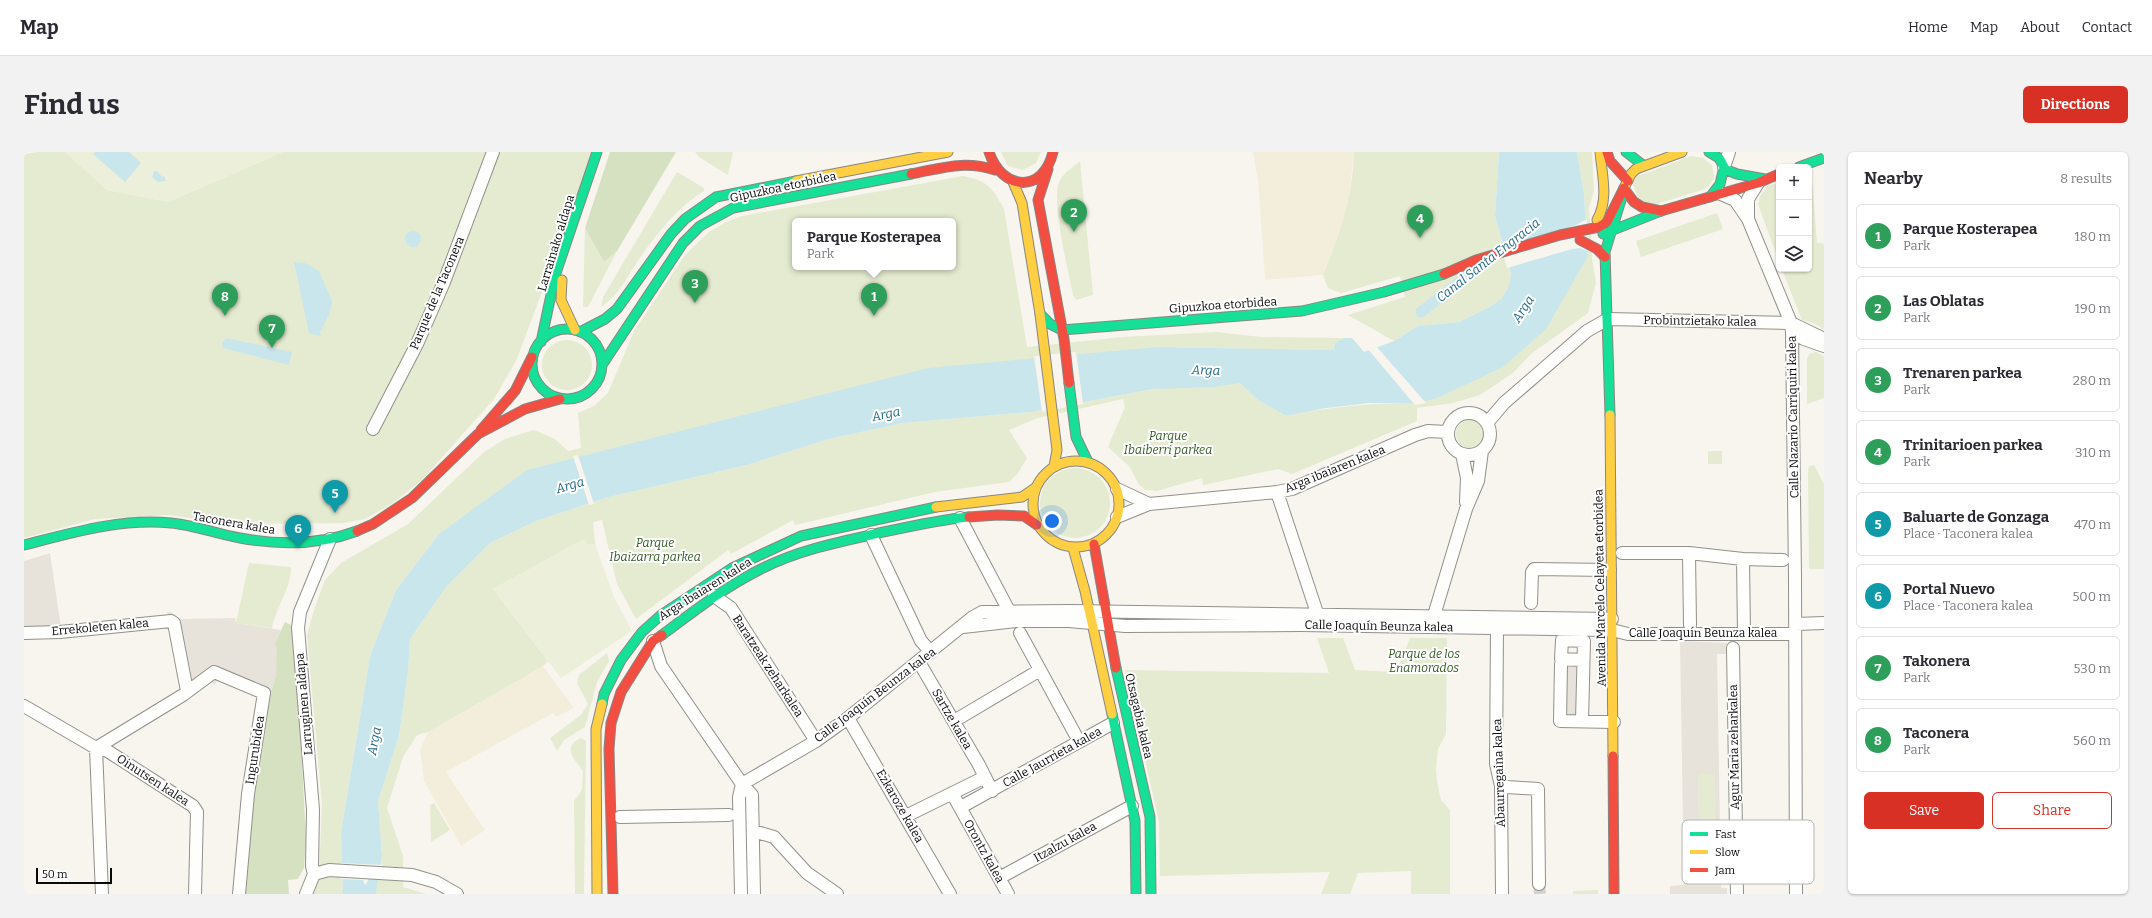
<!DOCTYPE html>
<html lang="en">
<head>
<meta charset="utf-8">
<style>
  body { margin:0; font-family:Bitter,serif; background:#f2f2f3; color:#2b2b33 }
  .controls { position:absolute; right:12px; top:12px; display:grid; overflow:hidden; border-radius:6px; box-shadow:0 1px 3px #0004 }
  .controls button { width:36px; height:36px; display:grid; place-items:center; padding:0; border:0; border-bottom:1px solid #e1e1e2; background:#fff; color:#2b2b33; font:20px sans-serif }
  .scale { position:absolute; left:12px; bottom:10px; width:76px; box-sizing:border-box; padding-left:4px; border:2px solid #0a0a0a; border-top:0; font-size:11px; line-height:14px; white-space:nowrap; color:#0a0a0a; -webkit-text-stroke:3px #fff; paint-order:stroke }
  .you { position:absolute; left:1028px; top:369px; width:14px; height:14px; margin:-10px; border:3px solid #fff; border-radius:50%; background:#1a73e8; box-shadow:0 0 0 6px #1a73e833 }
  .badge { display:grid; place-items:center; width:26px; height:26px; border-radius:50%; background:#d93025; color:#fff; font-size:13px; font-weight:700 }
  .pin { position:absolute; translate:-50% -33px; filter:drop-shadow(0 1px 2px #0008) }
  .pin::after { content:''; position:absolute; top:21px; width:14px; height:12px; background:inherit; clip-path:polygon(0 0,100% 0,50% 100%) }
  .popup { position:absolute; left:768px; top:66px; width:164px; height:52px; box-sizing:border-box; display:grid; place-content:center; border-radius:6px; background:#fff; filter:drop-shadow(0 1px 3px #0005); font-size:13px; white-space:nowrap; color:#7c7c81 }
  .popup b { font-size:15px; color:#2b2b33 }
  .popup::after { content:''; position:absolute; left:50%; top:100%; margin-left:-8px; border:8px solid transparent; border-top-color:#fff }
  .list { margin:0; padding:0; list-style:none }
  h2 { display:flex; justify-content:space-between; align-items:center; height:52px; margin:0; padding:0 16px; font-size:17px }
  h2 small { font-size:13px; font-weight:400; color:#7c7c81 }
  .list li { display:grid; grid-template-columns:26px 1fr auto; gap:12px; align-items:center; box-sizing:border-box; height:64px; margin:0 8px 8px; padding:0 8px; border:1px solid #e1e1e2; border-radius:6px }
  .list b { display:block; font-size:15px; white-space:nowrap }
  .list p { margin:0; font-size:13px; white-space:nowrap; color:#7c7c81 }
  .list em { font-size:13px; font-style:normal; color:#7c7c81 }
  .actions { display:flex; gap:8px; padding:12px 16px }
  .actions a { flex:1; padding:9px 0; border:1px solid #d93025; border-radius:6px; text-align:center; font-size:14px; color:#d93025 }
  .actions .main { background:#d93025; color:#fff }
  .icon { flex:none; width:22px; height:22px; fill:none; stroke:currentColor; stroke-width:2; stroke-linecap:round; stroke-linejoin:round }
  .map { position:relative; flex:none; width:1800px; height:742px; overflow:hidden; border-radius:6px }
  header { display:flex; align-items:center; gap:24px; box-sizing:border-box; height:56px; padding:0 20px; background:#fff; border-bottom:1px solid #e1e1e2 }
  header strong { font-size:19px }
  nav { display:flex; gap:22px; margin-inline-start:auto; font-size:14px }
  .intro { display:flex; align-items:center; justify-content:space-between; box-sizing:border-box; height:96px; padding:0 24px }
  h1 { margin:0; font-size:28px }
  .button { padding:10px 18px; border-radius:6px; background:#d93025; color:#fff; font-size:14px; font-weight:700 }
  main { display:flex; gap:24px; padding:0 24px }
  aside { flex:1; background:#fff; border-radius:6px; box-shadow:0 1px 3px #0004 }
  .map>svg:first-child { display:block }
  .farmland { fill:#f3eedc }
  .green { fill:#e4ebd0; fill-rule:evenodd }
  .forest { fill:#d5e1c0 }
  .pitch { fill:#ecefda }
  .plaza { fill:#e7e3db; fill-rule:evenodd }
  .water { fill:#c9e6ed }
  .pier { fill:#f8f5ee }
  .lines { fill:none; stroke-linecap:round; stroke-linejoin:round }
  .canal { stroke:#c9e6ed; stroke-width:11 }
  .street-tunnel { stroke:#d4d2cc; stroke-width:12; stroke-dasharray:12 6; stroke-linecap:butt }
  .street-casing { stroke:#91908d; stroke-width:14 }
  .fast-casing { stroke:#888683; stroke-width:11 }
  .slow-casing { stroke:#888683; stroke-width:11 }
  .jam-casing { stroke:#888683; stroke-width:11 }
  .street { stroke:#fefefc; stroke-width:12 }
  .fast { stroke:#16e098; stroke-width:9 }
  .slow { stroke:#ffcf43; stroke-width:9 }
  .jam { stroke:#f24e42; stroke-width:9 }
  .labels { text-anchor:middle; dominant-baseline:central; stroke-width:4; stroke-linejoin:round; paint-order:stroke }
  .street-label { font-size:12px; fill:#0a0a0a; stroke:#fff }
  .park-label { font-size:12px; font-style:italic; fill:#355924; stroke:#fff }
  .water-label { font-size:13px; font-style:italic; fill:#246a8b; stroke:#fff }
  .key { fill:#fff; stroke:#b6b6b6; stroke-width:1 }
  .key-label { font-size:11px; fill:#0a0a0a }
</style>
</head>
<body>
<header>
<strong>Map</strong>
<nav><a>Home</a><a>Map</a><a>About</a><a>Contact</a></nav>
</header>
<div class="intro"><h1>Find us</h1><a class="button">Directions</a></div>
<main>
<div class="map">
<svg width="1800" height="742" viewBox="0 0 1800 742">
  <rect width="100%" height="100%" fill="#f8f5ee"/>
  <!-- farmland -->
  <path class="farmland" d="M 1229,0 L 1330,0 L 1325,47 L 1317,78 L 1299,123 L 1241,128 L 1234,29 Z
    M 519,514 L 550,556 L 532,565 L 529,561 L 422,620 L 461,678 L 437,694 L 400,629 L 396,598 L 404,580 Z"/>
  <!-- green -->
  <path class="green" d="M 13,0 L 41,0 L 83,38 L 144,50 L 259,0 L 571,0 L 492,209 L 470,247 L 397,329 L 369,351 L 341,367 L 320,371 L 209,372 L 144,363 L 71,367 L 0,386 L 0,2 Z
    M 671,0 L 709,0 L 704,23 L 675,5 Z
    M 977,0 L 1017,0 L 1012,11 L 999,18 L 984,14 Z
    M 1330,0 L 1475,0 L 1471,64 L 1487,121 L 1485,134 L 1478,146 L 1469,153 L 1435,170 L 1394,174 L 1370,189 L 1324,163 L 1381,145 L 1376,124 L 1317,141 L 1304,136 L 1299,123 C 1316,82 1329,45 1330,0 Z
    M 1553,0 L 1568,0 L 1570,39 L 1565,56 L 1568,106 L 1572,131 L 1564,161 L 1507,202 L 1489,221 L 1456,243 L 1429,251 L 1393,256 L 1393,269 L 1268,322 L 1254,317 L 1179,333 L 1178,326 L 1133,339 L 1122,338 L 1115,333 L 1106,315 L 1084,295 L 1101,255 L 1099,247 L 1014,266 L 985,278 L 1003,306 L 994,321 L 985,330 L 911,340 L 771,373 L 769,368 L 707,402 L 704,398 L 612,467 L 593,432 L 578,368 L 569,370 L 571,392 L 563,392 L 560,387 L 469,437 L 524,509 L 519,514 L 404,580 L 393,583 L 379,605 L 363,656 L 379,704 L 379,735 L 402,742 L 352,742 L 358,704 L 354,649 L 375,584 L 384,520 L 386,487 L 422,435 L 466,391 L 512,369 L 585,345 L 723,313 L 805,287 L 879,271 L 1007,260 L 1129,237 L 1216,231 L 1234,248 L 1262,264 C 1304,255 1344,251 1387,251 L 1564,104 L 1560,42 Z
    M 1667,4 L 1679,6 L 1688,13 L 1690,26 L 1684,35 L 1678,38 L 1633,52 L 1616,50 L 1609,33 L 1612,25 Z
    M 1056,9 L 1069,143 L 1052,148 L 1049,143 C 1044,117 1029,57 1034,34 C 1036,23 1048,16 1056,9 Z
    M 653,20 L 680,36 L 680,39 C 651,57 632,83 613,110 C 602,127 594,144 577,155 L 579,145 Z
    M 939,24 C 964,29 968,35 980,57 L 1003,195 L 1099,185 L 1192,180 L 1237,185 L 1320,186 L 1311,191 L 1310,198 L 1134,195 L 415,382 L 372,438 L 346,504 L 317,681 L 319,742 L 290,742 L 295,726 L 298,652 L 283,483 L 290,458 L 301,428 L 317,411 L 384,372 L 460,300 L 481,287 L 510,278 L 531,287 L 544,299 L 557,296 L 554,261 L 570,254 L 584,241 L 610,179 L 661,103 L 685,80 L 702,70 L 718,64 ZM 771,69 L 929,69 L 929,115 L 771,115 Z
    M 1788,27 L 1793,91 L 1799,91 L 1800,95 L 1800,177 L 1789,171 L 1778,168 L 1758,117 L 1785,117 L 1785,28 Z
    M 1755,31 L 1755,110 L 1734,52 L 1736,44 L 1744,33 Z
    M 1693,61 L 1699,77 L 1617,105 L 1612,89 Z
    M 561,76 L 580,110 L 593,99 L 564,155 L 559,155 Z
    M518 213a25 25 0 1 1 50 0a25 25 0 1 1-50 0Z
    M 1792,200 L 1800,204 L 1800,246 L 1783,252 L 1783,207 L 1785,202 Z
    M1432 282a14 14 0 1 1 28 0a14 14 0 1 1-28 0Z
    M 1684,299 L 1698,299 L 1698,312 L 1684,312 Z
    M 1790,313 L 1800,332 L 1800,417 L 1785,417 L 1784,320 L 1785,314 Z
    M1016 351a35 35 0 1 1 70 0a35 35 0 1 1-70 0Z
    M 225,411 L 267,415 C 267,437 252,455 248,476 L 212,471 Z
    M 1095,464 L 1276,465 L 1276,470 L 1095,468 Z
    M 1293,486 L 1319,486 L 1331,518 L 1372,520 L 1386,486 L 1423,486 L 1422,582 L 1414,597 L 1412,617 L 1413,630 L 1417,648 L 1426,658 L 1426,742 L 1387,742 L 1387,719 L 1334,721 L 1326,742 L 1297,742 L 1306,720 L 1136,724 L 1135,670 L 1101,518 L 1305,521 Z
    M 583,501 L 585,509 L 573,530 L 561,575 L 540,588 L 533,599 L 526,586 L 557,563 L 564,552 L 553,531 L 555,523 Z
    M 557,586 L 562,589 L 560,742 L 551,742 L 550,649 L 558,638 L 559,619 C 551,608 537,595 557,586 Z
    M 1674,622 L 1690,622 L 1692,699 L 1676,699 Z
    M 410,651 L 426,678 L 407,690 L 406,653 Z
    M 1574,738 L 1574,742 L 1549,742 L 1549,739 Z"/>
  <!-- forest -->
  <path class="forest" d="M 586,0 L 652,0 L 593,99 L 580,110 L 561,76 Z
    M 261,470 L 267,473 L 274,538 L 282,686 L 280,716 L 274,727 L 264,728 L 265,742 L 220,742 L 226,641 L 244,549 L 252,523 L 250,493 Z"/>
  <!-- pitch -->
  <path class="pitch" d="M 41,0 L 259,0 L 144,50 L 83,38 Z
    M 559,387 L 564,392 L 571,392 L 590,445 L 608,479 L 537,526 L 469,437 Z"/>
  <!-- plaza -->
  <path class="plaza" d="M 26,401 L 37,476 L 0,487 L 0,409 Z
    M 143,460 L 147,460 L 154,466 L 158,467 L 211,466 L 212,471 L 257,478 L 250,493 L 253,494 L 252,523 L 244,549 L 194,527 L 191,532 L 185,530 L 163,544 Z
    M 1656,489 L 1703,491 L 1702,502 L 1693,502 L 1697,736 L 1703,736 L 1703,742 L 1646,742 L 1646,734 L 1660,733 ZM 1674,622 L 1690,622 L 1692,699 L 1676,699 Z
    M 1537,507 L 1559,508 L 1558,569 L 1536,569 Z"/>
  <!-- water -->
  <path class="water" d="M 71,0 L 105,0 L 117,11 L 101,30 L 69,2 Z
    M 1475,0 L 1553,0 L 1560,42 L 1564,104 L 1522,177 L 1479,215 L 1411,247 L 1387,251 L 1345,251 L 1302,256 L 1262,264 L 1234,248 L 1216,231 L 1189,235 L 1129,237 L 1007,260 L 879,271 L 805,287 L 723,313 L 585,345 L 512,369 L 466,391 L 422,435 L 386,487 L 384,520 L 375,584 L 354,649 L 358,704 L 352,742 L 319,742 L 317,681 L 346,504 L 372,438 L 415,382 L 503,318 L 904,216 L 1134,195 L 1310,198 L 1311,191 L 1320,186 L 1328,186 L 1340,200 L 1370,189 L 1394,174 L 1435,170 L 1469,153 L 1478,146 L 1485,134 L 1487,121 L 1471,64 Z
    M 130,19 L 133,19 L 138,25 L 140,24 L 142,29 L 134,30 L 128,25 Z
    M381 87a8 8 0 1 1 16 0a8 8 0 1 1-16 0Z
    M 270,110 L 281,111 L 295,119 L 308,149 L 305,163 L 296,180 L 297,184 L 285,181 Z
    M 202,186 L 268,200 L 265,213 L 199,196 L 198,191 Z"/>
  <!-- pier -->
  <path class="pier" d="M 1563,67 L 1566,100 L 1556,96 L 1548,97 L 1483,116 L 1477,95 L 1552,73 Z
    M 1351,193 L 1402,251 L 1391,253 L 1343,196 Z
    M 1052,200 L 1059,252 L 1018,260 L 1010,204 Z
    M 554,303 L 570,352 L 565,353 L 549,304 Z
    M 316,711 L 359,713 L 356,727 L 345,727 L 341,733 L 339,728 L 317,727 Z"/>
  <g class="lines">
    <!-- canal -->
    <path class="canal" d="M 1397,160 L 1461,110"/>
    <!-- street-tunnel -->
    <path class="street-tunnel" d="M 1515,732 L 1516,742"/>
    <defs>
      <path id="street" d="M 1700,15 L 1705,0
        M 1697,42 L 1711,48 L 1724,67 L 1767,171 L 1768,180 L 1771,425 L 1772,742
        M 1724,67 L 1724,47 L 1734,31
        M 1768,180 L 1780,187 L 1800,194
        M1424 282a21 21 0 1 1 42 0a21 21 0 1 1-42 0Z
        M 1463,271 L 1480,251 L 1563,179 L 1584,167 L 1767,171 L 1800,187
        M 349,277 L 393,192 L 420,130 L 469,0
        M 1438,302 L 1443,326 L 1442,350
        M 1093,337 L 1125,352
        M 1253,340 L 1296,470
        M 1093,365 L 1125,352 L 1253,340 L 1268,337 L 1391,283 L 1404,279 L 1423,280
        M 936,366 L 985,459
        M 847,383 L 897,489 L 907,500
        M 1598,401 L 1665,401 L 1719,407 L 1759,408
        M 1665,401 L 1666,473
        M 1719,407 L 1720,481
        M 690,444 L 707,456 L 792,589
        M 1507,451 L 1508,420 L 1510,417 L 1586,418
        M 1408,470 L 1442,357 L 1454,329 L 1458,299
        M 1772,472 L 1800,471
        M 939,475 L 992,469 L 1045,469 L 1101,474 L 1276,473 L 1588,478 L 1604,482 L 1771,482
        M 1473,476 L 1472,612 L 1477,634 L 1478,742
        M 0,481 L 36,480 L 147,469 L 150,471 L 163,539
        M 996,481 L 1051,582
        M 629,489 L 637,514 L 718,632 L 728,643 L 730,742
        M 1709,496 L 1713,742
        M 895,510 L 955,613 L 968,639
        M 1537,512 L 1536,569 L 1590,570
        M 0,554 L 72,596 L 82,598 L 169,654 L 173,660 L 171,742
        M 824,566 L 926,742
        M 930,569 L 1016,518
        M 1558,569 L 1560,489 L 1538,488 L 1537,507 L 1559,508
        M 72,596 L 159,543 L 190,520 L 240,541 L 224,642 L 215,742
        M 72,596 L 78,742
        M 718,632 L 792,589 L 824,566 L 949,465 L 958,460 L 1046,459 L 1588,467
        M 1483,635 L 1514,637 L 1515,732
        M 928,641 L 984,742
        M 937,655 L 1089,571
        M 882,664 L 961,625
        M 596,665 L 705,663
        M 729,679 L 750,685 L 783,721 L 813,742
        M 290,722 L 288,714 L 289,658 L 274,476 L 276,460 L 306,387
        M 975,726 L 1108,654
        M 282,742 L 290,722 L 305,718 L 388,723 L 412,730 L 433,742
        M 717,742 L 715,645 L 718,632"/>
      <path id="fast" d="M 1602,0 L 1619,13
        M 1685,0 L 1695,6 L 1700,15 L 1696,32 L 1686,45
        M 1775,15 L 1800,6
        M 1700,17 L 1713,22 L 1741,27
        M 1579,82 L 1637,59
        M 1016,162 L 1026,172 L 1038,178 L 1278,159 L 1360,140 L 1420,122
        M508 212a35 35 0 1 1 70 0a35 35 0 1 1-70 0Z
        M 556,180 L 581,167 L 593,157 L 647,82 L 661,67 L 692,45 L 772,29
        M 517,190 L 531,124 L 573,0
        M 578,213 L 659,91 L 676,74 L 709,56 L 887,22
        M 1045,231 L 1052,285 L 1064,310
        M 1586,263 L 1581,100 L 1598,45
        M 0,393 C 47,381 97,366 147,371 C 170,373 193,382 216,386 C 254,393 296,393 333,379
        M 638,483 C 670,459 702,434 739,416 C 773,399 810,391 846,383 C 879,376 912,368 945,365
        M 1092,516 L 1126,665 L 1127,742
        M 578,552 L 580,542 L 597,508 L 618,480 L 637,463 L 708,416 L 777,384 L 912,355
        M 1088,562 L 1111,669 L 1112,742"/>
      <path id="slow" d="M 772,29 L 924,0
        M 989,30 L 998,51 L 1016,162 L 1033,298 L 1030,314
        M 1600,36 L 1607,22 L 1612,17 L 1658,0
        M 1573,68 C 1585,47 1578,23 1576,0
        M 538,128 L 537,148 L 551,178
        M 1586,263 L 1589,604
        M1009 352a43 43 0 1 1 86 0a43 43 0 1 1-86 0Z
        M 912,355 L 998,345 L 1011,336
        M 1049,396 L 1061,439 L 1088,562
        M 573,742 L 572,577 L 578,552"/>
      <path id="jam" d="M 965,0 C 978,39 1019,42 1029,0
        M 1583,0 L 1586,9 L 1604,29
        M 1024,17 L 1014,48 L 1040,187 L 1045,231
        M 887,22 C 919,16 940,8 971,18
        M 1601,38 L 1610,50 L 1618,55 L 1637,59 L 1734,31 L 1755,22
        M 1556,88 L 1573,97 L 1581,105
        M 1420,122 L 1452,108 L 1536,83 L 1575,75 L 1583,70 L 1600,36
        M 457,278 L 491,239 L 508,205
        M 945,365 L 974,363 L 1000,364 L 1013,373
        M 333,379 L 349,372 L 388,346 L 454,282 L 501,257 L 536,247
        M 1070,392 L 1092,516
        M 1589,604 L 1590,742
        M 589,742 L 585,597 L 587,571 L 597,540 L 629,489 L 638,483"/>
    </defs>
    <!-- street casing -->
    <use href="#street" class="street-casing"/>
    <!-- fast casing -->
    <use href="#fast" class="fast-casing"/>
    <!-- slow casing -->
    <use href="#slow" class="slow-casing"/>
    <!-- jam casing -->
    <use href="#jam" class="jam-casing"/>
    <!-- street -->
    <use href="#street" class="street"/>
    <!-- fast -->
    <use href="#fast" class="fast"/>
    <!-- slow -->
    <use href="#slow" class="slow"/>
    <!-- jam -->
    <use href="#jam" class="jam"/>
  </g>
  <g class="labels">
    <!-- street labels -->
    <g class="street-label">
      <text transform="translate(759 35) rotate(-12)">Gipuzkoa etorbidea</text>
      <text transform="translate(532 91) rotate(-73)">Larrainako aldapa</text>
      <text transform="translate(413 141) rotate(-67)">Parque de la Taconera</text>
      <text transform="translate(1199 153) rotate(-4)">Gipuzkoa etorbidea</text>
      <text transform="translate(1676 169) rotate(1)">Probintzietako kalea</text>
      <text transform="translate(1769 265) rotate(-91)">Calle Nazario Carriquiri kalea</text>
      <text transform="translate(1311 317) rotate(-22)">Arga ibaiaren kalea</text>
      <text transform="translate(210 371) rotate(10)">Taconera kalea</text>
      <text transform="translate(1576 436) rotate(-91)">Avenida Marcelo Celayeta etorbidea</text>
      <text transform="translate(681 437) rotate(-32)">Arga ibaiaren kalea</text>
      <text transform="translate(1355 474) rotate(1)">Calle Joaquín Beunza kalea</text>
      <text transform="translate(76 475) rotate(-5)">Errekoleten kalea</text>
      <text x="1679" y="481">Calle Joaquín Beunza kalea</text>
      <text transform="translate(744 514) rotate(57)">Baratzeak zeharkalea</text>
      <text transform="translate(851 543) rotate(-37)">Calle Joaquín Beunza kalea</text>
      <text transform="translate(280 552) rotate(-95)">Larruginen aldapa</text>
      <text transform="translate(1115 564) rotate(77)">Otsagabia kalea</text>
      <text transform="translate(928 567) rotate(60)">Sartze kalea</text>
      <text transform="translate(1710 595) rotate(-91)">Agur Maria zeharkalea</text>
      <text transform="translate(231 598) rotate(-81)">Ingurubidea</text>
      <text transform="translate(1028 605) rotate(-29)">Calle Jaurrieta kalea</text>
      <text transform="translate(1475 621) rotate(-92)">Abaurregaina kalea</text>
      <text transform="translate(129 628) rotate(33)">Oinutsen kalea</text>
      <text transform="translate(876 654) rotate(60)">Ezkaroze kalea</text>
      <text transform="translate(1041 690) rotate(-29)">Itzalzu kalea</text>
      <text transform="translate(960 699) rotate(61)">Orontz kalea</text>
    </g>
    <!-- park labels -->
    <g class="park-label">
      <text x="1144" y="284">Parque<tspan x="1144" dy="14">Ibaiberri parkea</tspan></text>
      <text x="631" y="391">Parque<tspan x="631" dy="14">Ibaizarra parkea</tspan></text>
      <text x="1400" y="502">Parque de los<tspan x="1400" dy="14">Enamorados</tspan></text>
    </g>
    <!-- water labels -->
    <g class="water-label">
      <text transform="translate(1464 108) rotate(-38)">Canal Santa Engracia</text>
      <text transform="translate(1499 157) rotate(-57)">Arga</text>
      <text transform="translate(1182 218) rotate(2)">Arga</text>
      <text transform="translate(862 262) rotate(-12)">Arga</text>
      <text transform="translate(546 333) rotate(-16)">Arga</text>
      <text transform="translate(350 589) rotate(-79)">Arga</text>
    </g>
  </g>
  <!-- legend -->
  <rect x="1658" y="668" width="132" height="64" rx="6" class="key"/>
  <rect x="1666" y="680" width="18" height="4" fill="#16e098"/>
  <rect x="1666" y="698" width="18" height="4" fill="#ffcf43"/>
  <rect x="1666" y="716" width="18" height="4" fill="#f24e42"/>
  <g class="key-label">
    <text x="1691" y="686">Fast</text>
    <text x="1691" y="704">Slow</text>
    <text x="1691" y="722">Jam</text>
  </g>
</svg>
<div class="controls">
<button>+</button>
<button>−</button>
<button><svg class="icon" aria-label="layers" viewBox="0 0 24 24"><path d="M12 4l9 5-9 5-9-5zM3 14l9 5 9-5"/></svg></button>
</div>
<div class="scale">50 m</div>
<div class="you"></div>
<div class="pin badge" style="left:850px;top:164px;background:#2e9e5b">1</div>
<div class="popup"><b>Parque Kosterapea</b>Park</div>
<div class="pin badge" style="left:1050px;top:80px;background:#2e9e5b">2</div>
<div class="pin badge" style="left:671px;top:151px;background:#2e9e5b">3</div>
<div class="pin badge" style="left:1396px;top:86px;background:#2e9e5b">4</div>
<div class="pin badge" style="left:311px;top:361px;background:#0f9aa8">5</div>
<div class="pin badge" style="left:274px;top:396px;background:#0f9aa8">6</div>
<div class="pin badge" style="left:248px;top:196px;background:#2e9e5b">7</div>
<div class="pin badge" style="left:201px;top:164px;background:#2e9e5b">8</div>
</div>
<aside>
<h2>Nearby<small>8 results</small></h2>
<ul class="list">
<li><span class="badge" style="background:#2e9e5b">1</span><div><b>Parque Kosterapea</b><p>Park</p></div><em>180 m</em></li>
<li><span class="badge" style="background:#2e9e5b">2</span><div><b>Las Oblatas</b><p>Park</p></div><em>190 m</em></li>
<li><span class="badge" style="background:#2e9e5b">3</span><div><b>Trenaren parkea</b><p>Park</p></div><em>280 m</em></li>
<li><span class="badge" style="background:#2e9e5b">4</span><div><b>Trinitarioen parkea</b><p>Park</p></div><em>310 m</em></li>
<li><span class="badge" style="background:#0f9aa8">5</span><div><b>Baluarte de Gonzaga</b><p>Place · Taconera kalea</p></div><em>470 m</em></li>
<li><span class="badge" style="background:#0f9aa8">6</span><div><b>Portal Nuevo</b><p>Place · Taconera kalea</p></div><em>500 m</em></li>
<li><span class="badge" style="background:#2e9e5b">7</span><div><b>Takonera</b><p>Park</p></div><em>530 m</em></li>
<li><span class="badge" style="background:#2e9e5b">8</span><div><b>Taconera</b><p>Park</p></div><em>560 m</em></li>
</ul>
<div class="actions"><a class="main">Save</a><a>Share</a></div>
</aside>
</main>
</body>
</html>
